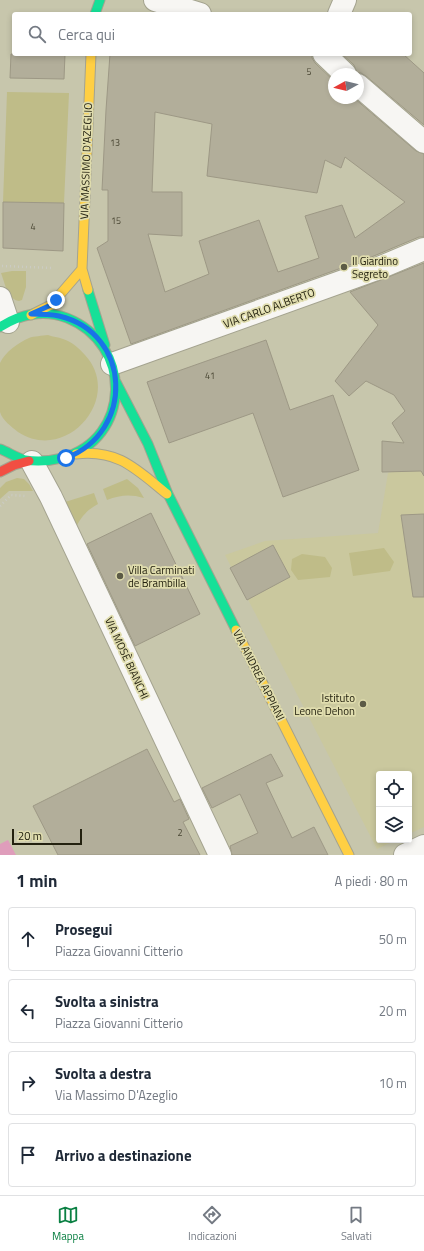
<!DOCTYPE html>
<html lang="it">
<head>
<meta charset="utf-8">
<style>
  body { margin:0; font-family:"Titillium Web",sans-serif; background:#f6f6f7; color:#1f2937 }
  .controls { position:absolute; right:12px; bottom:12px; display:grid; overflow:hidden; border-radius:4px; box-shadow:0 2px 6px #0003 }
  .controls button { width:36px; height:36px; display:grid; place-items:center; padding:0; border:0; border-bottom:1px solid #e0e1e3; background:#fff; color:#1f2937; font:20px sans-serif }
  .compass { position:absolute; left:328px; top:68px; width:36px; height:36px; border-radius:50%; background:#fff; box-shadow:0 2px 6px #0003; rotate:262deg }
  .scale { position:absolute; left:12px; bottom:10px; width:70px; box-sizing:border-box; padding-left:4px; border:2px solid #23210f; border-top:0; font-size:11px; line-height:14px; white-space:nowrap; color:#23210f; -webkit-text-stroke:3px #e0ddae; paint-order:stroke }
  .stop { position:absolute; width:12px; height:12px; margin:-9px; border:3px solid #1a73e8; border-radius:50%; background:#fff }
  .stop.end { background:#1a73e8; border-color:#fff; box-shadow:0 1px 4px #0008 }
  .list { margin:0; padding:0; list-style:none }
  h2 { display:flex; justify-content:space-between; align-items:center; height:52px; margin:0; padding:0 16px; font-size:17px }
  h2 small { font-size:13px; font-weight:400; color:#747a83 }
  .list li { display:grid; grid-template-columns:26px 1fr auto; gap:12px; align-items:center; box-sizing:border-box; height:64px; margin:0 8px 8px; padding:0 8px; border:1px solid #e0e1e3; border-radius:4px }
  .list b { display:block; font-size:15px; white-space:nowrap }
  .list p { margin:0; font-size:13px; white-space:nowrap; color:#747a83 }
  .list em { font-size:13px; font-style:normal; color:#747a83 }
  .icon { flex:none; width:22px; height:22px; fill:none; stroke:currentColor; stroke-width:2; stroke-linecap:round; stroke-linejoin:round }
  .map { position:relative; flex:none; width:424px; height:855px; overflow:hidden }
  .search { position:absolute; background:#fff; box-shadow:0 2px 6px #0003; left:12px; right:12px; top:12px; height:44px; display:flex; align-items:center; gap:10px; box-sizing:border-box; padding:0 14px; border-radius:4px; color:#747a83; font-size:15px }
  .sheet { height:340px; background:#fff }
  nav { display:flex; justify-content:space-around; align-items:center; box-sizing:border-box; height:56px; border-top:1px solid #e0e1e3; background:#fff; font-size:11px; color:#747a83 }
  nav a { display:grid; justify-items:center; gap:2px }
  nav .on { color:#0b8043 }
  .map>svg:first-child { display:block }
  .built { fill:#cac89e }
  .green { fill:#bfbc88 }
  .water { fill:#df9dbb }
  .building { fill:#b2ae9a; stroke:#9d9885; fill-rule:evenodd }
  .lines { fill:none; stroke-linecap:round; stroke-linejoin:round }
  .street-casing { stroke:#a4a38f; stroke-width:24 }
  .fast-casing { stroke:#a4a38f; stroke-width:11 }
  .slow-casing { stroke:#a4a38f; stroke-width:11 }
  .jam-casing { stroke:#a4a38f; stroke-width:11 }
  .path { stroke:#cbcbc3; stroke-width:2.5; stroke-dasharray:1 3; stroke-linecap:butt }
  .street { stroke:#f7f6f3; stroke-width:22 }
  .fast { stroke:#16e098; stroke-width:9 }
  .slow { stroke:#ffcf43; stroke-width:9 }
  .jam { stroke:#f24e42; stroke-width:9 }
  .route { stroke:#1a73e8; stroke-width:5 }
  .poi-dot { fill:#5c5b46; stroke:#e0ddae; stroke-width:1.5 }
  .labels { text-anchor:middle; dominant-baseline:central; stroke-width:3.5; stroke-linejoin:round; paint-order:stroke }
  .number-label { font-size:9px; fill:#484532 }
  .street-label { font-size:11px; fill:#23210f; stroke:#e0ddae }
  .poi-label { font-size:11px; fill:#23210f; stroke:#e0ddae; text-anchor:start }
</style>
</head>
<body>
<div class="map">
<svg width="424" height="855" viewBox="0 0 424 855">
  <rect width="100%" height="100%" fill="#c7c6ac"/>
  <!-- built -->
  <path class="built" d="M 418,465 L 424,467 L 424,827 L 409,834 L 409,774 L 379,774 L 379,840 L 396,840 L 377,849 L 225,555 L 265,541 L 378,533 L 388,473 Z"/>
  <!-- green -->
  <path class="green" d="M 7,92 L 69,93 L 64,203 L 3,202 Z
    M 12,271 L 26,271 L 26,287 L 22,300 L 19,301 C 7,299 5,283 1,273 Z
    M 48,335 C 53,337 58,337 63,339 C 72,342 79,348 85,355 C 124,397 67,464 18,432 C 12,427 2,420 0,412 C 0,407 0,401 0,397 C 0,385 0,374 0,363 C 5,352 18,343 29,338 C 34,336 42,336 48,335 Z
    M 17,478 L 24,479 L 29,484 L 33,491 L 9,491 L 0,499 L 0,488 L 6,482 Z
    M 127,479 L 138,488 L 144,498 C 130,494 120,495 107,500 L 103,489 Z
    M 94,493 L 98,504 C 87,510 82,516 76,527 L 65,502 Z
    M 384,548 L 394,562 L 390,571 L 353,576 L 349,553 Z
    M 302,554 L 325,557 L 332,568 L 330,577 L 298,580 L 291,570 L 292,559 Z"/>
  <!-- water -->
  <path class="water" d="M 8,840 L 16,855 L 0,855 L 0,844 Z"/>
  <!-- building -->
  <path class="building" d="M 11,54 L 65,54 L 64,79 L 10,78 Z
    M 110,54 L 312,54 L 312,58 L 315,63 L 334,81 L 334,98 L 354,98 L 416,151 L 424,154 L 424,237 L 419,237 L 369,258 L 131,344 L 97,248 L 108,241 L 108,190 L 102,190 L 106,110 ZM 155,112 L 212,124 L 207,176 L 317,193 L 325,160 L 341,168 L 345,157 L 405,202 L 355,238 L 342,205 L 305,216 L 319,258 L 278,272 L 259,220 L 199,241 L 209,274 L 165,292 L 148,234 L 182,236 L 182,192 L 152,192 Z
    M 342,54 L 403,54 L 424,73 L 424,125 L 366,76 L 361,73 L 357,73 L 354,65 Z
    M 3,202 L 64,203 L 63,251 L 3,248 Z
    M 424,263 L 424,476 L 421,471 L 382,472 L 382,441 L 404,443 L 392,423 L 405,411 L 394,395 L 366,381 L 349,396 L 335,381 L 378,325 L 350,292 Z
    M 266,340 L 290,410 L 333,395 L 359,470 L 283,497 L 253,413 L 169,443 L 147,382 Z
    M 151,513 L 200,614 L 135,646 L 87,544 Z
    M 424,514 L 424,597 L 413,597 L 401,515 Z
    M 273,545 L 290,577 L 247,600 L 230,568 Z
    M 147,749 L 174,802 L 180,799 L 189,819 L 183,822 L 200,855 L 58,855 L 33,806 Z
    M 271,754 L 283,776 L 266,783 L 292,838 L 314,827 L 328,855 L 232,855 L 230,846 L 258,833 L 240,794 L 212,808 L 202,788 Z"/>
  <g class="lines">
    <defs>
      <path id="street" d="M 155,0 L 200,14
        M 339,14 L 345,0
        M 324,54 L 345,74
        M 358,85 L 424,142
        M 0,298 L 8,322
        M 112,364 L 374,270 L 424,249
        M 32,462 L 51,497 L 220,855
        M 405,855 L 424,846"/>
      <path id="fast" d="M 95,14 L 100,0
        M 88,290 L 105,345
        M 0,327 C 20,314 44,309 67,318 C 133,344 132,439 62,458 C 50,461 37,462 25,460 C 17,458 8,452 0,449
        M 116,382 L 148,444 L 168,494 L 236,630"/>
      <path id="slow" d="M 88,290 L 82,269 L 91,54
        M 31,315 L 51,305 L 82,269
        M 76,454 C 118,449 136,469 167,494
        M 236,630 L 349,855"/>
      <path id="jam" d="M 0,472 L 14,465 L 29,461"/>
    </defs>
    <!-- street casing -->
    <use href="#street" class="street-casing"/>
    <!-- fast casing -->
    <use href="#fast" class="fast-casing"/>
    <!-- slow casing -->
    <use href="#slow" class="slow-casing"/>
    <!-- jam casing -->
    <use href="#jam" class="jam-casing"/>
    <!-- path -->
    <path class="path" d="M 2,266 L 53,268
      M 0,506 L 11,495 L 25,496"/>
    <!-- street -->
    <use href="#street" class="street"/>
    <!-- fast -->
    <use href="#fast" class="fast"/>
    <!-- slow -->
    <use href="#slow" class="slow"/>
    <!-- jam -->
    <use href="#jam" class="jam"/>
  </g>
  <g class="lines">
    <!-- route -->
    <path class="route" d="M 56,300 L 51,305 L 31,314 C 41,314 50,314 59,316 C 132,333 135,432 66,458"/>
  </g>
  <!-- markers -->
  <g class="poi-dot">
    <circle cx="344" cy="267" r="4"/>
    <circle cx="120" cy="576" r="4"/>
    <circle cx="363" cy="704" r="4"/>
  </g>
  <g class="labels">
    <!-- number labels -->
    <g class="number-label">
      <text x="309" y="71">5</text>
      <text x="115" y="142">13</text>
      <text x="116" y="220">15</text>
      <text x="33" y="226">4</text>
      <text x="210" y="375">41</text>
      <text x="180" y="832">2</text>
    </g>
    <!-- street labels -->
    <g class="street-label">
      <text transform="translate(86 161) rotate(-88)">VIA MASSIMO D'AZEGLIO</text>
      <text transform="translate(269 308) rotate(-20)">VIA CARLO ALBERTO</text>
      <text transform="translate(127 658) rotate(65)">VIA MOSÈ BIANCHI</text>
      <text transform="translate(259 675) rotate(63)">VIA ANDREA APPIANI</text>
    </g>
    <!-- poi labels -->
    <g class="poi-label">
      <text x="352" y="261">Il Giardino<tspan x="352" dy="13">Segreto</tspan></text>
      <text x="128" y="570">Villa Carminati<tspan x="128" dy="13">de Brambilla</tspan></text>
      <text x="355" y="698" text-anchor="end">Istituto<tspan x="355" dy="13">Leone Dehon</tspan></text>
    </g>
  </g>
</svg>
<div class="controls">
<button><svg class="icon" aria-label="locate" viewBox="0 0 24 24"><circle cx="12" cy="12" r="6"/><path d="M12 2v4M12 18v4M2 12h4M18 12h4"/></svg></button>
<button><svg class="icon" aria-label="layers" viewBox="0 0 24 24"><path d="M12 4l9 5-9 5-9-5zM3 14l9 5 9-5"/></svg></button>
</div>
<svg class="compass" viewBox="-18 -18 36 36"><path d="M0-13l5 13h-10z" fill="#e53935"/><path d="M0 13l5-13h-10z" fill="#747a83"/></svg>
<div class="scale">20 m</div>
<div class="stop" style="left:66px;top:458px"></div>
<div class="stop end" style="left:56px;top:300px"></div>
<div class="search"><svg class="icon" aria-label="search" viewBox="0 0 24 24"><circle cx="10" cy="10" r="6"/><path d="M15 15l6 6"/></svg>Cerca qui</div>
</div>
<section class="sheet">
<h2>1 min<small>A piedi · 80 m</small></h2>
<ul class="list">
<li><svg class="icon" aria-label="ahead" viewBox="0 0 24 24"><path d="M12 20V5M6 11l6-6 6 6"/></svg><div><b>Prosegui</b><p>Piazza Giovanni Citterio</p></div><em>50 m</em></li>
<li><svg class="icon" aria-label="left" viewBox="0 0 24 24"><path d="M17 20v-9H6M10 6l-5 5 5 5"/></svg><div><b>Svolta a sinistra</b><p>Piazza Giovanni Citterio</p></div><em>20 m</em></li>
<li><svg class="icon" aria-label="right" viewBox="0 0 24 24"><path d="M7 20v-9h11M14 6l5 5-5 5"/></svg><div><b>Svolta a destra</b><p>Via Massimo D'Azeglio</p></div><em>10 m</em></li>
<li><svg class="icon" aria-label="arrive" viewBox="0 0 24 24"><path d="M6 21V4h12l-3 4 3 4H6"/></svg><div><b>Arrivo a destinazione</b></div></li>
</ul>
</section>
<nav>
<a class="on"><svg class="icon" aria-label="map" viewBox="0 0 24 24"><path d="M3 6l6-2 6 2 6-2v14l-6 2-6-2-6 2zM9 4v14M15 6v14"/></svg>Mappa</a>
<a><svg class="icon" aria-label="directions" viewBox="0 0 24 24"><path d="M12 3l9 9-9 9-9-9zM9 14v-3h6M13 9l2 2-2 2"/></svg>Indicazioni</a>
<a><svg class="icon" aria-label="saved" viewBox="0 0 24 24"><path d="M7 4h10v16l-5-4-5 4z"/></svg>Salvati</a>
</nav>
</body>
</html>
